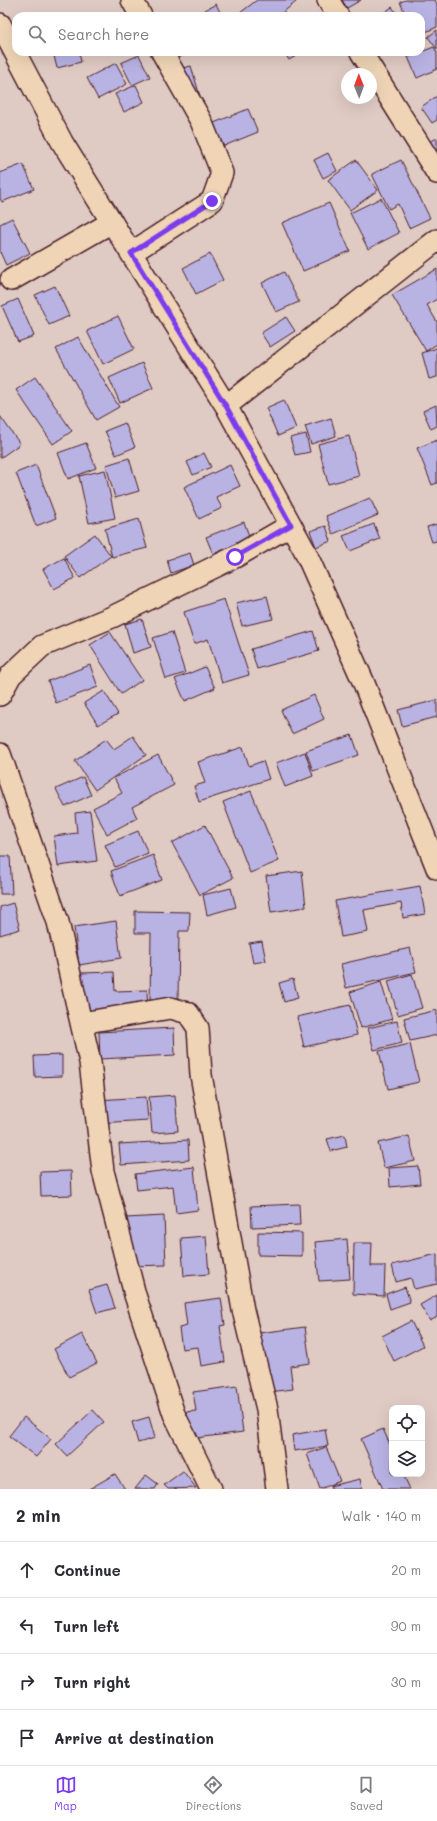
<!DOCTYPE html>
<html lang="en">
<head>
<meta charset="utf-8">
<style>
  body { margin:0; font-family:Mali,sans-serif; background:#f2f2f3; color:#2b2b33 }
  .controls { position:absolute; right:12px; bottom:12px; display:grid; overflow:hidden; border-radius:8px; box-shadow:0 4px 16px #0002 }
  .controls button { width:36px; height:36px; display:grid; place-items:center; padding:0; border:0; border-bottom:1px solid #e1e1e2; background:#fff; color:#2b2b33; font:20px sans-serif }
  .compass { position:absolute; left:341px; top:68px; width:36px; height:36px; border-radius:50%; background:#fff; box-shadow:0 4px 16px #0002; rotate:359deg }
  .stop { position:absolute; width:12px; height:12px; margin:-9px; border:3px solid #7c3aed; border-radius:50%; background:#fff }
  .stop.end { background:#7c3aed; border-color:#fff; box-shadow:0 1px 4px #0008 }
  .list { margin:0; padding:0; list-style:none }
  h2 { display:flex; justify-content:space-between; align-items:center; height:52px; margin:0; padding:0 16px; font-size:17px }
  h2 small { font-size:13px; font-weight:400; color:#7c7c81 }
  .list li { display:grid; grid-template-columns:26px 1fr auto; gap:12px; align-items:center; box-sizing:border-box; height:56px; padding:0 16px; border-top:1px solid #e1e1e2 }
  .list b { display:block; font-size:15px; white-space:nowrap }
  .list em { font-size:13px; font-style:normal; color:#7c7c81 }
  .icon { flex:none; width:22px; height:22px; fill:none; stroke:currentColor; stroke-width:2; stroke-linecap:round; stroke-linejoin:round }
  .map { position:relative; flex:none; width:437px; height:1489px; overflow:hidden }
  .search { position:absolute; background:#fff; box-shadow:0 4px 16px #0002; left:12px; right:12px; top:12px; height:44px; display:flex; align-items:center; gap:10px; box-sizing:border-box; padding:0 14px; border-radius:12px; color:#7c7c81; font-size:15px }
  .sheet { height:276px; background:#fff }
  nav { display:flex; justify-content:space-around; align-items:center; box-sizing:border-box; height:56px; border-top:1px solid #e1e1e2; background:#fff; font-size:11px; color:#7c7c81 }
  nav a { display:grid; justify-items:center; gap:2px }
  nav .on { color:#7c3aed }
  .map>svg:first-child { display:block }
  .building { fill:#b9b3e4; stroke:#4a1f2b }
  .lines { fill:none; stroke-linecap:round; stroke-linejoin:round }
  .minor-casing { stroke:#4a1f2b; stroke-width:24 }
  .minor { stroke:#efd5b6; stroke-width:21 }
  .route { stroke:#7c3aed; stroke-width:5 }
</style>
</head>
<body>
<div class="map">
<svg width="437" height="1489" viewBox="0 0 437 1489">
  <rect width="100%" height="100%" fill="#dfcbc4"/>
  <filter id="ink" filterUnits="userSpaceOnUse"><feTurbulence type="fractalNoise" baseFrequency=".025" numOctaves="2"/><feDisplacementMap in="SourceGraphic" scale="8" xChannelSelector="R" yChannelSelector="G"/><feConvolveMatrix kernelMatrix="1 2 1 2 8 2 1 2 1" color-interpolation-filters="sRGB"/></filter>
  <g filter="url(#ink)">
    <!-- building -->
    <path class="building" d="M 257,0 L 295,0 L 296,2 L 278,16 L 243,16 L 240,13 Z
      M 342,0 L 361,0 L 347,8 Z
      M 406,0 L 435,0 L 437,4 L 437,27 L 421,34 L 421,16 L 406,16 L 400,2 Z
      M 216,4 L 222,16 L 194,16 Z
      M 392,7 L 399,16 L 379,16 Z
      M 437,30 L 437,49 L 428,37 Z
      M 434,47 L 437,53 L 437,69 L 417,78 L 408,57 Z
      M 53,52 L 79,52 L 81,62 L 57,68 Z
      M 170,52 L 190,52 L 175,60 Z
      M 284,52 L 303,52 L 289,60 Z
      M 139,55 L 150,77 L 132,85 L 121,63 Z
      M 116,63 L 127,84 L 98,99 L 87,78 Z
      M 191,66 L 200,96 L 188,99 L 179,69 Z
      M 136,85 L 144,102 L 124,112 L 115,94 Z
      M 437,96 L 437,120 L 432,123 L 421,107 Z
      M 248,109 L 258,132 L 219,148 L 209,125 Z
      M 437,138 L 437,154 L 429,142 Z
      M 328,153 L 337,171 L 323,178 L 314,160 Z
      M 356,160 L 378,190 L 350,210 L 328,180 Z
      M 401,160 L 430,218 L 409,228 L 398,204 L 389,209 L 372,174 Z
      M 23,164 L 34,189 L 2,202 L 0,198 L 0,173 Z
      M 381,198 L 399,233 L 368,249 L 350,213 Z
      M 329,203 L 350,251 L 303,271 L 282,223 Z
      M 12,218 L 30,253 L 6,265 L 0,252 L 0,224 Z
      M 210,254 L 223,280 L 196,294 L 183,268 Z
      M 437,269 L 437,299 L 427,305 L 437,322 L 437,344 L 426,351 L 392,295 Z
      M 284,272 L 299,302 L 276,312 L 262,283 Z
      M 55,286 L 69,316 L 49,325 L 35,295 Z
      M 18,299 L 34,336 L 18,342 L 2,306 Z
      M 118,316 L 134,349 L 103,364 L 87,331 Z
      M 286,317 L 295,331 L 270,347 L 261,333 Z
      M 78,337 L 119,407 L 96,420 L 56,349 Z
      M 437,348 L 437,377 L 429,379 L 422,353 Z
      M 142,363 L 153,388 L 120,403 L 109,378 Z
      M 35,377 L 72,431 L 53,444 L 16,390 Z
      M 284,400 L 296,428 L 278,436 L 266,408 Z
      M 436,405 L 437,426 L 431,429 L 423,411 Z
      M 0,416 L 20,444 L 0,458 Z
      M 331,418 L 336,436 L 311,444 L 305,426 Z
      M 125,423 L 135,447 L 116,455 L 105,431 Z
      M 306,434 L 310,452 L 295,455 L 290,438 Z
      M 349,436 L 359,476 L 328,484 L 318,444 Z
      M 437,440 L 437,483 L 432,485 L 417,448 Z
      M 86,443 L 96,468 L 68,479 L 58,453 Z
      M 204,453 L 211,467 L 193,475 L 187,462 Z
      M 129,458 L 139,491 L 115,498 L 106,465 Z
      M 36,465 L 56,518 L 36,526 L 16,473 Z
      M 230,465 L 240,486 L 216,497 L 222,508 L 199,519 L 184,487 Z
      M 105,470 L 115,518 L 89,523 L 79,476 Z
      M 370,498 L 378,515 L 333,534 L 326,516 Z
      M 139,519 L 147,548 L 112,557 L 105,529 Z
      M 244,522 L 250,539 L 213,554 L 206,537 Z
      M 374,524 L 380,539 L 350,551 L 343,536 Z
      M 437,524 L 437,541 L 432,542 L 427,527 Z
      M 326,526 L 331,541 L 316,547 L 310,531 Z
      M 95,534 L 111,556 L 80,578 L 64,556 Z
      M 190,553 L 194,565 L 171,573 L 167,560 Z
      M 64,558 L 75,578 L 54,589 L 43,569 Z
      M 267,596 L 273,619 L 242,626 L 236,603 Z
      M 224,599 L 249,675 L 222,683 L 208,639 L 194,644 L 184,612 Z
      M 142,619 L 151,647 L 133,653 L 125,624 Z
      M 313,631 L 319,651 L 257,669 L 251,649 Z
      M 110,632 L 142,680 L 121,694 L 90,645 Z
      M 172,632 L 185,673 L 166,679 L 153,638 Z
      M 90,665 L 98,687 L 56,703 L 48,681 Z
      M 205,667 L 215,688 L 185,701 L 175,679 Z
      M 104,691 L 118,714 L 98,725 L 84,703 Z
      M 314,695 L 324,719 L 292,734 L 281,710 Z
      M 437,700 L 437,717 L 402,726 L 398,710 Z
      M 352,735 L 359,755 L 313,771 L 306,751 Z
      M 133,736 L 146,755 L 95,790 L 75,761 L 106,739 L 114,749 Z
      M 243,747 L 249,766 L 263,761 L 269,779 L 199,802 L 194,786 L 205,783 L 198,762 Z
      M 305,752 L 313,776 L 285,787 L 276,763 Z
      M 158,755 L 174,785 L 132,807 L 137,818 L 107,834 L 93,808 L 122,793 L 114,778 Z
      M 83,777 L 91,795 L 65,807 L 56,789 Z
      M 251,791 L 279,861 L 250,873 L 223,802 Z
      M 90,811 L 97,861 L 58,866 L 54,836 L 77,833 L 75,813 Z
      M 205,825 L 233,878 L 200,895 L 172,843 Z
      M 138,831 L 148,853 L 115,867 L 105,845 Z
      M 153,855 L 162,880 L 120,896 L 111,871 Z
      M 0,856 L 10,856 L 12,894 L 0,894 Z
      M 302,871 L 306,907 L 271,912 L 266,876 Z
      M 420,886 L 425,914 L 403,918 L 401,903 L 364,910 L 368,932 L 341,937 L 335,901 Z
      M 231,888 L 236,907 L 207,915 L 203,895 Z
      M 13,903 L 20,929 L 0,935 L 0,907 Z
      M 135,911 L 190,912 L 189,931 L 179,931 L 178,1002 L 150,1002 L 151,933 L 135,933 Z
      M 116,921 L 121,958 L 79,965 L 74,927 Z
      M 262,941 L 266,961 L 253,963 L 249,943 Z
      M 410,948 L 416,972 L 346,988 L 341,964 Z
      M 114,972 L 115,991 L 147,990 L 148,1014 L 82,1016 L 81,973 Z
      M 412,974 L 422,1008 L 398,1015 L 388,981 Z
      M 293,979 L 298,998 L 284,1002 L 279,983 Z
      M 381,982 L 392,1019 L 361,1028 L 350,992 Z
      M 350,1005 L 357,1035 L 304,1047 L 297,1017 Z
      M 437,1010 L 437,1035 L 410,1041 L 404,1018 Z
      M 397,1021 L 402,1043 L 374,1050 L 368,1028 Z
      M 174,1028 L 175,1055 L 100,1059 L 99,1032 Z
      M 410,1044 L 419,1082 L 388,1089 L 379,1051 Z
      M 62,1055 L 62,1076 L 35,1077 L 34,1056 Z
      M 175,1095 L 178,1131 L 152,1133 L 149,1097 Z
      M 146,1097 L 148,1120 L 98,1123 L 97,1100 Z
      M 345,1135 L 347,1147 L 331,1151 L 327,1139 Z
      M 409,1136 L 415,1161 L 384,1168 L 378,1143 Z
      M 188,1140 L 189,1160 L 121,1165 L 119,1144 Z
      M 418,1166 L 420,1184 L 390,1187 L 389,1168 Z
      M 194,1167 L 198,1210 L 176,1213 L 173,1186 L 137,1190 L 135,1174 Z
      M 71,1171 L 72,1195 L 41,1196 L 40,1172 Z
      M 299,1204 L 300,1225 L 252,1227 L 251,1206 Z
      M 164,1216 L 166,1265 L 128,1266 L 126,1218 Z
      M 258,1232 L 302,1233 L 302,1256 L 258,1255 Z
      M 206,1236 L 209,1274 L 184,1276 L 181,1238 Z
      M 347,1239 L 350,1279 L 319,1281 L 315,1242 Z
      M 354,1243 L 372,1243 L 371,1266 L 385,1266 L 384,1296 L 353,1294 Z
      M 437,1254 L 437,1284 L 414,1289 L 411,1278 L 396,1282 L 392,1265 Z
      M 107,1285 L 115,1308 L 97,1313 L 89,1290 Z
      M 405,1287 L 410,1302 L 390,1309 L 386,1294 Z
      M 437,1295 L 437,1317 L 430,1321 L 420,1305 Z
      M 221,1298 L 225,1325 L 220,1326 L 225,1362 L 201,1366 L 198,1347 L 182,1349 L 179,1328 L 187,1326 L 184,1303 Z
      M 411,1321 L 423,1346 L 394,1361 L 382,1336 Z
      M 305,1327 L 310,1363 L 290,1366 L 293,1389 L 260,1393 L 251,1334 Z
      M 82,1334 L 97,1363 L 69,1377 L 54,1349 Z
      M 237,1386 L 243,1432 L 189,1439 L 185,1412 L 196,1411 L 193,1392 Z
      M 93,1410 L 104,1422 L 67,1456 L 56,1444 Z
      M 24,1417 L 51,1439 L 36,1457 L 9,1436 Z
      M 149,1417 L 155,1438 L 138,1443 L 132,1422 Z
      M 325,1429 L 328,1446 L 294,1451 L 292,1435 Z
      M 383,1429 L 392,1449 L 392,1474 L 403,1474 L 410,1489 L 383,1489 L 361,1439 Z
      M 326,1447 L 340,1481 L 320,1489 L 307,1454 Z
      M 183,1471 L 196,1488 L 168,1489 L 164,1485 Z
      M 115,1474 L 125,1489 L 89,1489 Z
      M 146,1475 L 158,1484 L 155,1489 L 135,1489 Z
      M 360,1479 L 362,1489 L 331,1489 L 330,1486 Z"/>
    <g class="lines">
      <defs>
        <path id="minor" d="M 132,0 L 141,16
          M 328,0 L 338,16
          M 0,24 L 62,142 L 226,406 L 305,551 L 363,681 L 437,868
          M 361,52 L 437,173
          M 131,253 L 212,201 L 222,173 L 201,121 L 162,52
          M 11,280 L 112,222
          M 226,406 L 437,240
          M 0,695 L 11,675 L 42,646 L 112,617 L 235,557 L 291,525
          M 0,754 L 58,922 L 90,1062 L 103,1171 L 135,1295 L 174,1414 L 211,1489
          M 81,1023 L 171,1008 L 188,1013 L 198,1028 L 201,1075 L 243,1310 L 267,1409 L 277,1489"/>
      </defs>
      <!-- minor casing -->
      <use href="#minor" class="minor-casing"/>
      <!-- minor -->
      <use href="#minor" class="minor"/>
    </g>
  </g>
  <g class="lines" filter="url(#ink)">
    <!-- route -->
    <path class="route" d="M 212,201 L 131,253 L 226,406 L 291,525 L 235,557"/>
  </g>
</svg>
<div class="controls">
<button><svg class="icon" aria-label="locate" viewBox="0 0 24 24"><circle cx="12" cy="12" r="6"/><path d="M12 2v4M12 18v4M2 12h4M18 12h4"/></svg></button>
<button><svg class="icon" aria-label="layers" viewBox="0 0 24 24"><path d="M12 4l9 5-9 5-9-5zM3 14l9 5 9-5"/></svg></button>
</div>
<svg class="compass" viewBox="-18 -18 36 36"><path d="M0-13l5 13h-10z" fill="#e53935"/><path d="M0 13l5-13h-10z" fill="#7c7c81"/></svg>
<div class="stop" style="left:235px;top:557px"></div>
<div class="stop end" style="left:212px;top:201px"></div>
<div class="search"><svg class="icon" aria-label="search" viewBox="0 0 24 24"><circle cx="10" cy="10" r="6"/><path d="M15 15l6 6"/></svg>Search here</div>
</div>
<section class="sheet">
<h2>2 min<small>Walk · 140 m</small></h2>
<ul class="list">
<li><svg class="icon" aria-label="ahead" viewBox="0 0 24 24"><path d="M12 20V5M6 11l6-6 6 6"/></svg><div><b>Continue</b></div><em>20 m</em></li>
<li><svg class="icon" aria-label="left" viewBox="0 0 24 24"><path d="M17 20v-9H6M10 6l-5 5 5 5"/></svg><div><b>Turn left</b></div><em>90 m</em></li>
<li><svg class="icon" aria-label="right" viewBox="0 0 24 24"><path d="M7 20v-9h11M14 6l5 5-5 5"/></svg><div><b>Turn right</b></div><em>30 m</em></li>
<li><svg class="icon" aria-label="arrive" viewBox="0 0 24 24"><path d="M6 21V4h12l-3 4 3 4H6"/></svg><div><b>Arrive at destination</b></div></li>
</ul>
</section>
<nav>
<a class="on"><svg class="icon" aria-label="map" viewBox="0 0 24 24"><path d="M3 6l6-2 6 2 6-2v14l-6 2-6-2-6 2zM9 4v14M15 6v14"/></svg>Map</a>
<a><svg class="icon" aria-label="directions" viewBox="0 0 24 24"><path d="M12 3l9 9-9 9-9-9zM9 14v-3h6M13 9l2 2-2 2"/></svg>Directions</a>
<a><svg class="icon" aria-label="saved" viewBox="0 0 24 24"><path d="M7 4h10v16l-5-4-5 4z"/></svg>Saved</a>
</nav>
</body>
</html>
